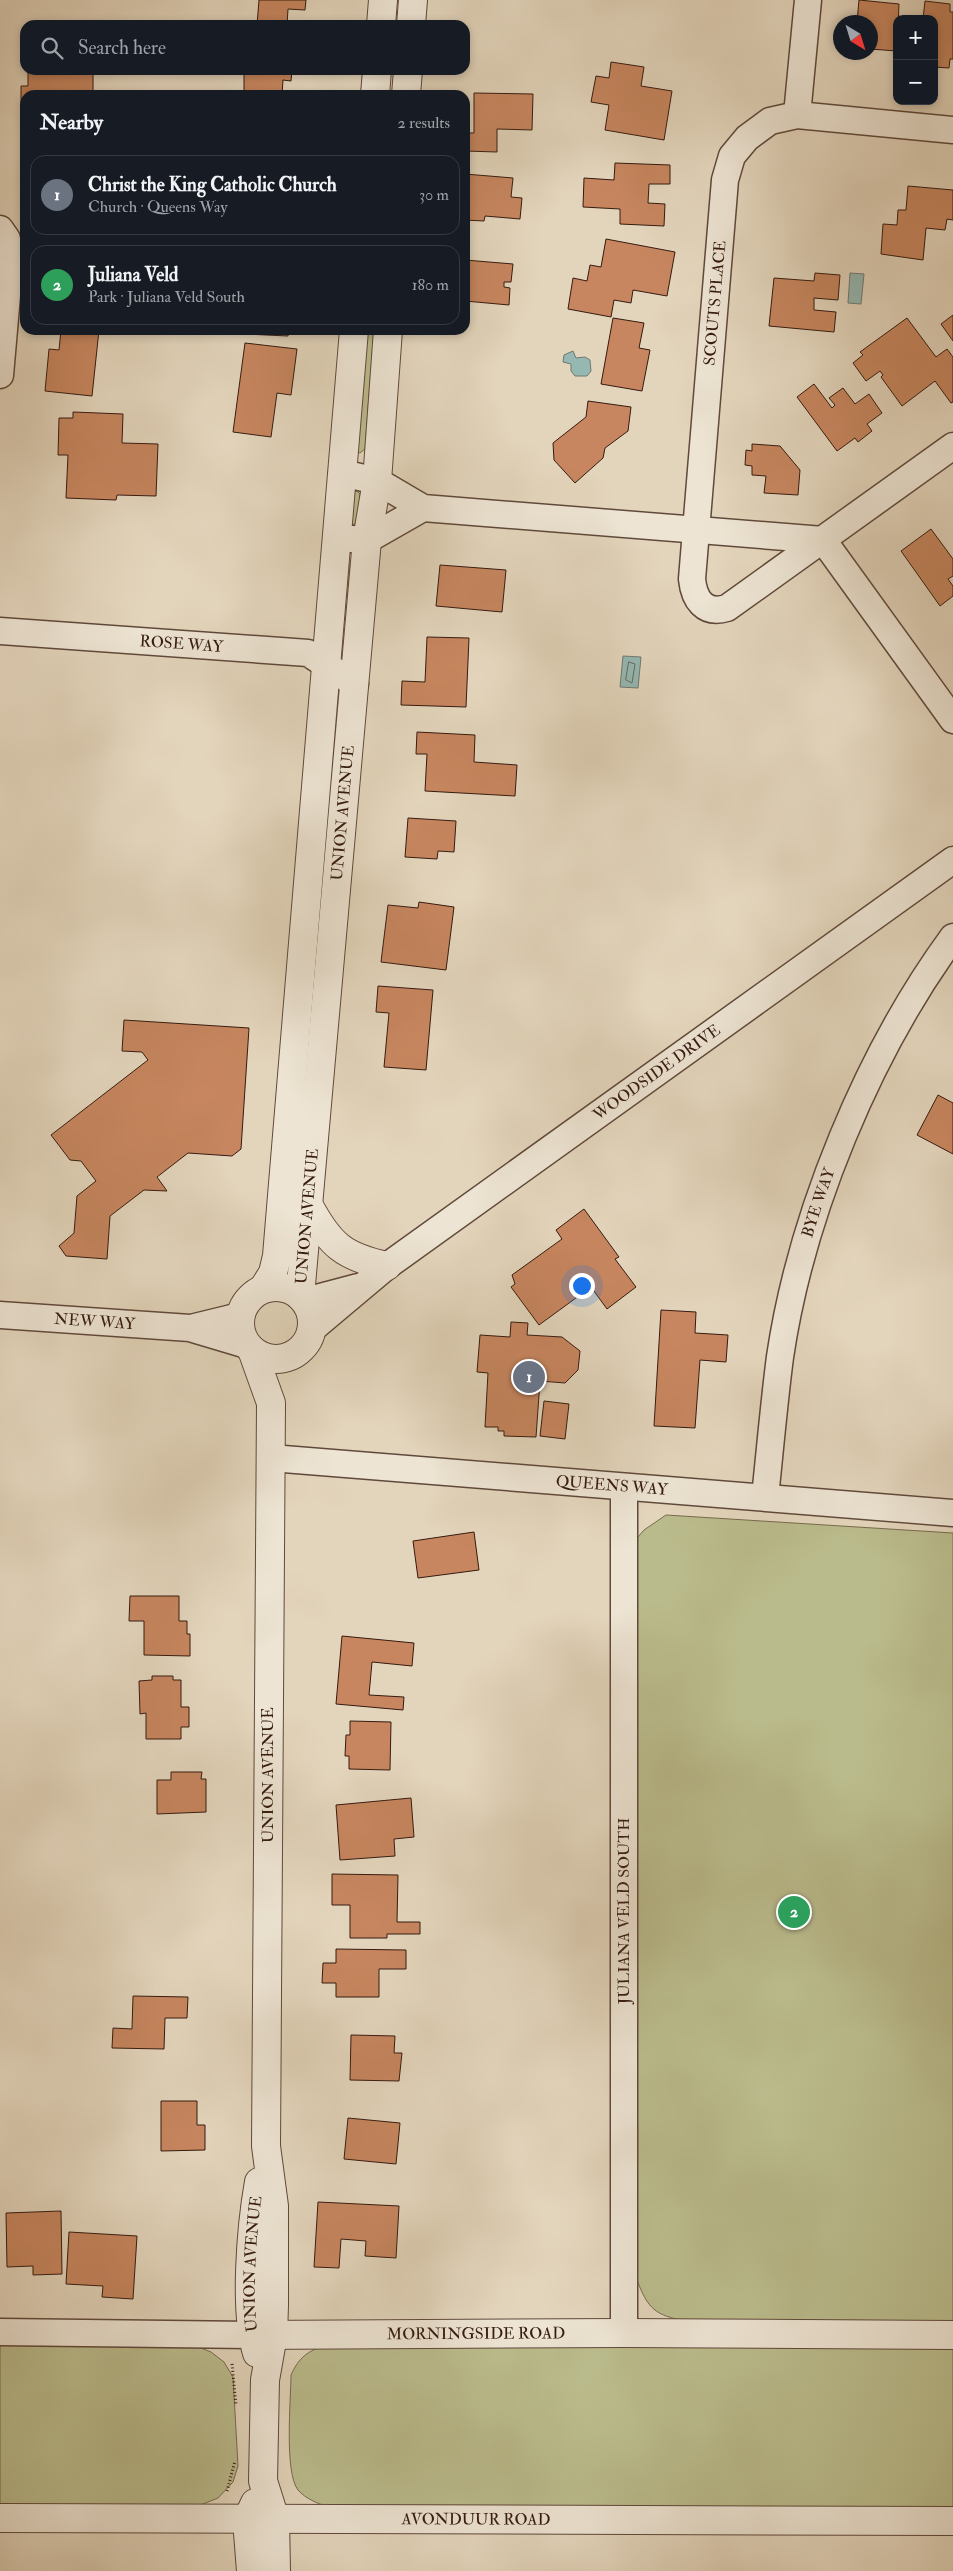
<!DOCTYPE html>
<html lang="en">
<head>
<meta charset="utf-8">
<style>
  body { margin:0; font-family:"IM FELL Double Pica",serif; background:#242831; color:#f1f3f6 }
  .controls { position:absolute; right:15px; top:15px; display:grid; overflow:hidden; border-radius:10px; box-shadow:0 2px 8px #0003 }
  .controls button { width:45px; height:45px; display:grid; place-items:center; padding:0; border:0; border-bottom:1px solid #363941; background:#171b24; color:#f1f3f6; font:25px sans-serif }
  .compass { position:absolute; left:833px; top:15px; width:45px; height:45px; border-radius:50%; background:#171b24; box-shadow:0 2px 8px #0003; rotate:142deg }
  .you { position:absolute; left:581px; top:1285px; width:18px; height:18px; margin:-12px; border:4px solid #fff; border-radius:50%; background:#1a73e8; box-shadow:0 0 0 8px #1a73e833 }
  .badge { display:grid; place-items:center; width:32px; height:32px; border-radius:50%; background:#db2777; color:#fff; font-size:16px; font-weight:700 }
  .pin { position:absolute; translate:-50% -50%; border:2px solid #fff; box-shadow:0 1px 5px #0006 }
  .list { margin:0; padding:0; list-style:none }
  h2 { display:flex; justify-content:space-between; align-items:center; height:65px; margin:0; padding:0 20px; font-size:21px }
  h2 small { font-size:16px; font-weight:400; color:#9ea1a6 }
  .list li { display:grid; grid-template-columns:32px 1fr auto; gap:15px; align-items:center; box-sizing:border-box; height:80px; margin:0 10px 10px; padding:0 10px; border:1px solid #363941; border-radius:15px }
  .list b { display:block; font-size:19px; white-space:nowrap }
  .list p { margin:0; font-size:16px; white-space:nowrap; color:#9ea1a6 }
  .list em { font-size:16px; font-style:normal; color:#9ea1a6 }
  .icon { flex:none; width:28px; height:28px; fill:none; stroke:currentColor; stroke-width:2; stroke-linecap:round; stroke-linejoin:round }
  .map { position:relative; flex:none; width:953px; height:2571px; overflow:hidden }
  .search { position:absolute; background:#171b24; box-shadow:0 2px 8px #0003; left:20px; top:20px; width:450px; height:55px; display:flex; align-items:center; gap:12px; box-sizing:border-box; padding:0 18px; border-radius:15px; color:#9ea1a6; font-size:19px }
  .panel { position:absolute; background:#171b24; box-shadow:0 2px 8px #0003; left:20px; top:90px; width:450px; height:245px; border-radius:15px }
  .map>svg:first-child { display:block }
  .green { fill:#babb8c; stroke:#786a4e }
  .water { fill:#95b8b2; stroke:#6f7971 }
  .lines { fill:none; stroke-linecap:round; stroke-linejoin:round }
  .shore { stroke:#656961; stroke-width:1 }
  .building { fill:#c7865f; stroke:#351a10 }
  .minor-casing { stroke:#60493b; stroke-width:29 }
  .tertiary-casing { stroke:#60493b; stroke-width:30 }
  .path { stroke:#351a10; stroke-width:3; stroke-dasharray:1 2.5; stroke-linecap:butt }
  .minor { stroke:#ede4d3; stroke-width:26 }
  .tertiary { stroke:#ede4d3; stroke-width:28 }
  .labels { text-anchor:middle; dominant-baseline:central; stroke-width:4; stroke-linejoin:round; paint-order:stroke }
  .street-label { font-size:16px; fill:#351a10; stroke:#ede4d3 }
</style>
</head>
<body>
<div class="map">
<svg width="953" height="2571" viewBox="0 0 953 2571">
  <rect width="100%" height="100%" fill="#e3d5bc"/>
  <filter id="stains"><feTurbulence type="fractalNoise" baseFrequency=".004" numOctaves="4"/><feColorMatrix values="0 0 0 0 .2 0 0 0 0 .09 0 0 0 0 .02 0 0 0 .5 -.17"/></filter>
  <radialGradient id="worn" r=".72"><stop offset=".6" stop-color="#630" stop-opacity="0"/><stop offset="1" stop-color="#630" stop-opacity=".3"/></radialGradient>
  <!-- green -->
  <path class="green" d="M 365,330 L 374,330 L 365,449 L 360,453 L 355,451 Z
    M 357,491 L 360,494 L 358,521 L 352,526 L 353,492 Z
    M 350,565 L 344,656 L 339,655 L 346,566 Z
    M 666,1515 L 953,1533 L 953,2321 L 685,2321 C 655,2315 648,2309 637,2280 L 632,1544 L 644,1530 Z
    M 0,2343 L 191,2344 L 211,2352 L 224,2362 L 233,2377 L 238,2466 L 233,2482 L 218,2498 L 198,2506 L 0,2507 Z
    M 326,2345 L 953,2347 L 953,2510 L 328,2507 C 317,2503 306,2499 298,2490 C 284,2472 291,2399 291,2375 C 299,2357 308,2351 326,2345 Z"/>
  <!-- water -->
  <path class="water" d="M 850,273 L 864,274 L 861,304 L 848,303 Z
    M 573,351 L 576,358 L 585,357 L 590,360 L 591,371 L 587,376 L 575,376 L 571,371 L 571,364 L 563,362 L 564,355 Z
    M 623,656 L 641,657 L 638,688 L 620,687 Z"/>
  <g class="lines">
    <!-- shore -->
    <path class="shore" d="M 629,662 L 635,664 L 632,683 L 626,680 Z"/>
  </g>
  <!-- building -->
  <path class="building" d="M 259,0 L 306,0 L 305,10 L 288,9 L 287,25 L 257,25 Z
    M 859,0 L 899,4 L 897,51 L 870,49 L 870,22 L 857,22 Z
    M 925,1 L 950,4 L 950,12 L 953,12 L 953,59 L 950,59 L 949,68 L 934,67 L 934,19 L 923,19 Z
    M 611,62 L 644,67 L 641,86 L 672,91 L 664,140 L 605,130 L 609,105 L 591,102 L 596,76 L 609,78 Z
    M 28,70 L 93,70 L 93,95 L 25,95 L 25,134 L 21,134 L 21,86 L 28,86 Z
    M 244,70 L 292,70 L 291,81 L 283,80 L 282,95 L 244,95 Z
    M 474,93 L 533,94 L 532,130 L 497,129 L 497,152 L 465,151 L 465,133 L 474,133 Z
    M 615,163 L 670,165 L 670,184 L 649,184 L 648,203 L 665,204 L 664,226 L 620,224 L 620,209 L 583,207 L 584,178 L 614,180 Z
    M 465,174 L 513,178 L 511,197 L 522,198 L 520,219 L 485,216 L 484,221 L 465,220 Z
    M 908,186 L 953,190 L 953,220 L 947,219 L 945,230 L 926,228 L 923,260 L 881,254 L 883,224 L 897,225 L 898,210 L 906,210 Z
    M 606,239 L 675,252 L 667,296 L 633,290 L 631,303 L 614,300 L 611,317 L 568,309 L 573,278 L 587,281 L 590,265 L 601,267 Z
    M 465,260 L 513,264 L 511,282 L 504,282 L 504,287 L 510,288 L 509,305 L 465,301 Z
    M 815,273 L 840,275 L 838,300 L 814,298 L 814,310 L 836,312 L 834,332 L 769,326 L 774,278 L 814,281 Z
    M 953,315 L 953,341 L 941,324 Z
    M 613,318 L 644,323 L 639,348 L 650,350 L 642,391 L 601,384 Z
    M 907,318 L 936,357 L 947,349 L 953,357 L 953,402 L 951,403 L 935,381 L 902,406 L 881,377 L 883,375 L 880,371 L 866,381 L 853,363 L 863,355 L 860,352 Z
    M 61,330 L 99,330 L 92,396 L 45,391 L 49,349 L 59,350 Z
    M 225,330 L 289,330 L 288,336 L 224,333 Z
    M 245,343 L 297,349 L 291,395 L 277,393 L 271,437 L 233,432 Z
    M 814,384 L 832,408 L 835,405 L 829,398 L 843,388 L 855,404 L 869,394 L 882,413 L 867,424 L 872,431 L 858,442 L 855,438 L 837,451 L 797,397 Z
    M 588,401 L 631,407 L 628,431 L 605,448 L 603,458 L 575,483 L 554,460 L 553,443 L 586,417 Z
    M 73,412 L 123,414 L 122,443 L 158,444 L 156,496 L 117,495 L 116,500 L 66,498 L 68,455 L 58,455 L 59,418 L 73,418 Z
    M 752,444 L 780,446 L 800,470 L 798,495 L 764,493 L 766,476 L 752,475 L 752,466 L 745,465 L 746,450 L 752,451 Z
    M 931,529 L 953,559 L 953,576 L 948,579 L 953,586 L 953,596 L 940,606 L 901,551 Z
    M 440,565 L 506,570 L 502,612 L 436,606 Z
    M 427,637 L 469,638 L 466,707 L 401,705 L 402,681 L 425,682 Z
    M 417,732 L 475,735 L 474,762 L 517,765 L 515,796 L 425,791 L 427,754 L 416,754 Z
    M 408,818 L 456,821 L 454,852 L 438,851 L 437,859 L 405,857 Z
    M 419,902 L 454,907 L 446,970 L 381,962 L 388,905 L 418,908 Z
    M 378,986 L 433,990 L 426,1070 L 384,1067 L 389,1013 L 376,1012 Z
    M 124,1020 L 249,1028 L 241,1149 L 232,1156 L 188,1153 L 157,1177 L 167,1191 L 144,1190 L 110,1216 L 107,1259 L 66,1256 L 59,1246 L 74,1233 L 77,1196 L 96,1181 L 81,1161 L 70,1160 L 51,1135 L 148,1060 L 142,1052 L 122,1051 Z
    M 938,1095 L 953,1103 L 953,1154 L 917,1135 Z
    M 584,1209 L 619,1257 L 615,1259 L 636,1287 L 607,1309 L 591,1287 L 539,1325 L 511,1287 L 515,1284 L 512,1275 L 562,1239 L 556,1230 Z
    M 661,1310 L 696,1312 L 695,1333 L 728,1335 L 726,1362 L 700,1360 L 695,1428 L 654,1426 Z
    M 511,1322 L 528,1323 L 527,1335 L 562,1337 L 580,1351 L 578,1370 L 565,1383 L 540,1381 L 536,1437 L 504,1436 L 504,1431 L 498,1431 L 498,1427 L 485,1427 L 488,1373 L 477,1372 L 480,1335 L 510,1337 Z
    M 544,1401 L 569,1404 L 565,1439 L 540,1436 Z
    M 474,1532 L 479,1570 L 418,1578 L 413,1541 Z
    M 130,1596 L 179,1596 L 179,1621 L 187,1621 L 187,1634 L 190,1634 L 190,1656 L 144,1655 L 144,1621 L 129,1621 Z
    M 342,1636 L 414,1643 L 412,1666 L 372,1662 L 369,1695 L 404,1697 L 403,1710 L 336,1704 Z
    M 152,1676 L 173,1676 L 173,1680 L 181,1680 L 181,1707 L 189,1707 L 189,1727 L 181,1727 L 181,1739 L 146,1739 L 146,1713 L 140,1714 L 139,1681 L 152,1680 Z
    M 350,1721 L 391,1722 L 390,1770 L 349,1769 L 349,1756 L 345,1756 L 346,1735 L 350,1735 Z
    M 171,1772 L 202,1772 L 201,1779 L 206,1779 L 206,1812 L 157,1814 L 157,1780 L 171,1780 Z
    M 411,1798 L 414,1837 L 394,1839 L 395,1856 L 340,1860 L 336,1805 Z
    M 332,1874 L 398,1875 L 397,1922 L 420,1922 L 420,1934 L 387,1934 L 387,1938 L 350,1938 L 350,1905 L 332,1905 Z
    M 336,1949 L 406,1950 L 406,1969 L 379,1969 L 379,1997 L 336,1997 L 336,1983 L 322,1983 L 323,1963 L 336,1963 Z
    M 133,1996 L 188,1997 L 187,2018 L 165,2018 L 164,2049 L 112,2048 L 113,2028 L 132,2029 Z
    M 351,2035 L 395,2036 L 394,2053 L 402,2053 L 399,2081 L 350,2080 Z
    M 161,2101 L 197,2101 L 197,2125 L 205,2125 L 205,2150 L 161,2151 Z
    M 348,2118 L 400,2123 L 396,2164 L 344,2159 Z
    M 318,2202 L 399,2206 L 396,2258 L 365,2256 L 366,2241 L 341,2239 L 339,2268 L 314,2267 Z
    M 61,2211 L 62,2274 L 33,2275 L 33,2266 L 7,2267 L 6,2213 Z
    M 69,2232 L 137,2236 L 133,2299 L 102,2297 L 103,2286 L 66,2284 Z"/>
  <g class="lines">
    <defs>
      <g id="minor">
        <path d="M 797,115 L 808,0"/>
        <path d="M 953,130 L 797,115 L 770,121 L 747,138 L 732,156 L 725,180 L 692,579 C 694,599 704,615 727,608 L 953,446"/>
        <path d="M 0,229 L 7,239 L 10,261 L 0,375"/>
        <path d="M 342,473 L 377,481 L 423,508 L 823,540"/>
        <path d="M 337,538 L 367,540 L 423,508"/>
        <path d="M 823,540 L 953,720"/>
        <path id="s1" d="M 0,631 L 308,653 L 355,684"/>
        <path d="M 305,1301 L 358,1287"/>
        <path id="s2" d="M 0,1315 L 190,1328 L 247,1345"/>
        <path d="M 195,1327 L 240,1316"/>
        <path id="s3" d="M 312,1329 L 387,1266 L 953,860"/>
        <path id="s4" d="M 271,1458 L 953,1513"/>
        <path id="s5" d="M 765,1497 C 770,1450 774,1403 780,1357 C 801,1215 868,1053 953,937"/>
        <path d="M 0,2332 L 251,2335"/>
        <path d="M 624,2333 L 624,1489"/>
      </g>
      <g id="tertiary">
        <path d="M 381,25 L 383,0"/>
        <path d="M 411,25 L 413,0"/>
        <path d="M 375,95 L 377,70"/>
        <path d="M 406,95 L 408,70"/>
        <path d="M 309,1206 C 330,1245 344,1257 387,1266"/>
        <circle cx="276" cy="1323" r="36"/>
        <path d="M 263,1289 L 273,1273 L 277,1256 L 354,330"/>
        <path id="s6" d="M 300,1296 L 367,540 L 377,481 L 388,330"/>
        <path d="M 252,1350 L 271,1403 L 266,2146 L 274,2206 L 274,2305 L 273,2335 L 265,2380 L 263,2481 L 275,2519 L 276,2571"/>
        <path id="s7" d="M 251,2335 L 624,2333 L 953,2335"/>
        <path id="s8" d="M 257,2353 C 244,2311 251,2227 259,2182"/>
        <path id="s9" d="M 0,2518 L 953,2521"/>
        <path d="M 251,2571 L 247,2520 L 255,2503"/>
      </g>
    </defs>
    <!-- minor casing -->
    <use href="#minor" class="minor-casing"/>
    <!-- tertiary casing -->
    <use href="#tertiary" class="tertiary-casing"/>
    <!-- path -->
    <path class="path" d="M 232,2364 L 236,2405
      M 227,2491 L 235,2461"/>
    <!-- minor -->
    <use href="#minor" class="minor"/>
    <!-- tertiary -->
    <use href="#tertiary" class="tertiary"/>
  </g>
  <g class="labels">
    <!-- street labels -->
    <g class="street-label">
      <text transform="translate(715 303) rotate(-85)">SCOUTS PLACE</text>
      <text stroke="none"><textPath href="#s1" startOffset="182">ROSE WAY</textPath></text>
      <text stroke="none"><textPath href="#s6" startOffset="485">UNION AVENUE</textPath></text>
      <text stroke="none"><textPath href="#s3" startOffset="430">WOODSIDE DRIVE</textPath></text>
      <text stroke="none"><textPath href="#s5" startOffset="300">BYE WAY</textPath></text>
      <text stroke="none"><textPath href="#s6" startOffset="80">UNION AVENUE</textPath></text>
      <text stroke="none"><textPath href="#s2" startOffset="95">NEW WAY</textPath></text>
      <text stroke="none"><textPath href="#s4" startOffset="342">QUEENS WAY</textPath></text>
      <text transform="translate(268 1775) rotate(-90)">UNION AVENUE</text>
      <text transform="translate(624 1911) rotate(-90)">JULIANA VELD SOUTH</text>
      <text stroke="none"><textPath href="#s8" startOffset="90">UNION AVENUE</textPath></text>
      <text stroke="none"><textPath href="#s7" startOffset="225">MORNINGSIDE ROAD</textPath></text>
      <text stroke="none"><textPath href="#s9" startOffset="476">AVONDUUR ROAD</textPath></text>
    </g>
  </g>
  <rect width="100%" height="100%" filter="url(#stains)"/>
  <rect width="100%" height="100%" fill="url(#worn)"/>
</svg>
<div class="controls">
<button>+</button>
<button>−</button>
</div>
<svg class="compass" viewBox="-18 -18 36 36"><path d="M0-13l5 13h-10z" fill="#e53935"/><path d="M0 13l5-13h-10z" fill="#9ea1a6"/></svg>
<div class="you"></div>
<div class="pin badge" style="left:529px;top:1377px;background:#6b7280">1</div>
<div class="pin badge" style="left:794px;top:1912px;background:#2e9e5b">2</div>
<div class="search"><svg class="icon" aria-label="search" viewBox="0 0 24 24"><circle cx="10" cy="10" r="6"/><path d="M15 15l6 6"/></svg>Search here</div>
<section class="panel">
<h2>Nearby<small>2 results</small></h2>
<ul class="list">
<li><span class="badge" style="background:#6b7280">1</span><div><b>Christ the King Catholic Church</b><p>Church · Queens Way</p></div><em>30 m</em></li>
<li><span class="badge" style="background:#2e9e5b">2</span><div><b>Juliana Veld</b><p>Park · Juliana Veld South</p></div><em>180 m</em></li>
</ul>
</section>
</div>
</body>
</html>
